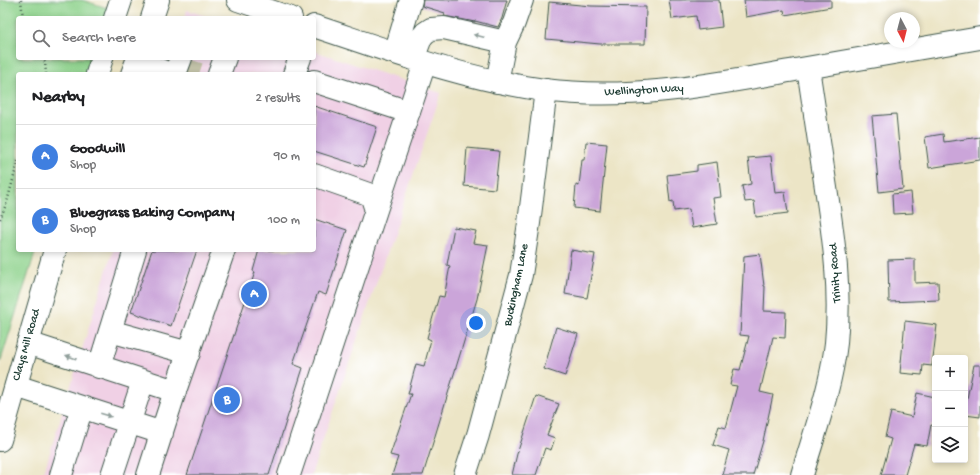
<!DOCTYPE html>
<html lang="en">
<head>
<meta charset="utf-8">
<style>
  body { margin:0; font-family:"Gochi Hand",sans-serif; background:#f2f2f2; color:#202124 }
  .controls { position:absolute; right:12px; bottom:12px; display:grid; overflow:hidden; border-radius:4px; box-shadow:0 2px 6px #0003 }
  .controls button { width:36px; height:36px; display:grid; place-items:center; padding:0; border:0; border-bottom:1px solid #e0e0e0; background:#fff; color:#202124; font:20px sans-serif }
  .compass { position:absolute; left:884px; top:12px; width:36px; height:36px; border-radius:50%; background:#fff; box-shadow:0 2px 6px #0003; rotate:173deg }
  .you { position:absolute; left:476px; top:323px; width:14px; height:14px; margin:-10px; border:3px solid #fff; border-radius:50%; background:#1a73e8; box-shadow:0 0 0 6px #1a73e833 }
  .badge { display:grid; place-items:center; width:26px; height:26px; border-radius:50%; background:#db2777; color:#fff; font-size:13px; font-weight:700 }
  .pin { position:absolute; translate:-50% -50%; border:2px solid #fff; box-shadow:0 1px 4px #0006 }
  .list { margin:0; padding:0; list-style:none }
  h2 { display:flex; justify-content:space-between; align-items:center; height:52px; margin:0; padding:0 16px; font-size:17px }
  h2 small { font-size:13px; font-weight:400; color:#757577 }
  .list li { display:grid; grid-template-columns:26px 1fr auto; gap:12px; align-items:center; box-sizing:border-box; height:64px; padding:0 16px; border-top:1px solid #e0e0e0 }
  .list b { display:block; font-size:15px; white-space:nowrap }
  .list p { margin:0; font-size:13px; white-space:nowrap; color:#757577 }
  .list em { font-size:13px; font-style:normal; color:#757577 }
  .icon { flex:none; width:22px; height:22px; fill:none; stroke:currentColor; stroke-width:2; stroke-linecap:round; stroke-linejoin:round }
  .map { position:relative; flex:none; width:980px; height:475px; overflow:hidden }
  .search { position:absolute; background:#fff; box-shadow:0 2px 6px #0003; left:16px; top:16px; width:300px; height:44px; display:flex; align-items:center; gap:10px; box-sizing:border-box; padding:0 14px; border-radius:4px; color:#757577; font-size:15px }
  .panel { position:absolute; background:#fff; box-shadow:0 2px 6px #0003; left:16px; top:72px; width:300px; height:180px; border-radius:4px }
  .map>svg:first-child { display:block }
  .built { fill:#f0d0e5 }
  .green { fill:#8cd18a; stroke:#56875f }
  .building { fill:#cba5d9 }
  .lines { fill:none; stroke-linecap:round; stroke-linejoin:round }
  .minor-tunnel { stroke:#c3c3a9; stroke-width:22; stroke-dasharray:22 11; stroke-linecap:butt }
  .minor-casing { stroke:#3e564a; stroke-width:24 }
  .major-casing { stroke:#3e564a; stroke-width:24 }
  .path { stroke:#3e564a; stroke-width:2.5; stroke-dasharray:1 3; stroke-linecap:butt }
  .minor { stroke:#fff; stroke-width:22 }
  .major { stroke:#fff; stroke-width:22 }
  .oneway { fill:#8f9e9a }
  .labels { text-anchor:middle; dominant-baseline:central; stroke-width:3; stroke-linejoin:round; paint-order:stroke }
  .street-label { font-size:12px; fill:#1f3d34; stroke:#fff }
</style>
</head>
<body>
<div class="map">
<svg width="980" height="475" viewBox="0 0 980 475">
  <rect width="100%" height="100%" fill="#fff"/>
  <filter id="ink" filterUnits="userSpaceOnUse"><feTurbulence type="fractalNoise" baseFrequency=".025" numOctaves="2"/><feDisplacementMap in="SourceGraphic" scale="8" xChannelSelector="R" yChannelSelector="G"/><feConvolveMatrix kernelMatrix="1 2 1 2 8 2 1 2 1" color-interpolation-filters="sRGB"/></filter>
  <filter id="wash" filterUnits="userSpaceOnUse"><feTurbulence type="fractalNoise" baseFrequency=".012" numOctaves="4" result="noise"/><feDisplacementMap in="SourceGraphic" scale="16" xChannelSelector="R" yChannelSelector="G"/><feGaussianBlur stdDeviation="0.9" result="paint"/><feColorMatrix in="noise" values="0 0 0 0 0 0 0 0 0 0 0 0 0 0 0 0 0 1.4 0 .05"/><feComposite in="paint" operator="in"/></filter>
  <g filter="url(#wash)">
    <rect width="100%" height="100%" fill="#ece5c6"/>
    <!-- built -->
    <path class="built" d="M 187,10 L 211,18 L 185,18 Z
      M 314,51 L 441,93 L 311,475 L 43,475 L 113,250 L 314,250 L 314,74 L 168,74 L 173,58 L 314,58 Z"/>
    <!-- green -->
    <path class="green" d="M 0,0 L 82,0 L 114,10 L 111,18 L 18,18 L 18,58 L 98,58 L 93,74 L 18,74 L 18,250 L 36,250 L 0,363 Z"/>
    <g id="blocks">
      <!-- building -->
      <path class="building" d="M 423,0 L 507,0 L 502,18 L 498,27 L 475,21 L 475,22 L 444,16 L 445,13 L 422,6 Z
        M 669,0 L 719,0 L 722,27 L 698,30 L 696,16 L 672,19 Z
        M 744,0 L 831,0 L 831,7 L 785,15 L 784,10 L 746,17 Z
        M 549,2 L 591,6 L 646,7 L 645,44 L 600,44 L 546,39 Z
        M 314,106 L 377,127 L 364,167 L 314,151 Z
        M 896,114 L 903,189 L 879,192 L 872,116 Z
        M 943,134 L 944,142 L 980,137 L 980,160 L 929,168 L 925,137 Z
        M 586,142 L 607,144 L 600,211 L 574,208 L 576,185 L 579,186 L 582,160 L 584,160 Z
        M 467,148 L 499,151 L 495,189 L 464,186 Z
        M 771,156 L 775,193 L 785,192 L 788,213 L 756,217 L 754,201 L 745,202 L 742,186 L 751,184 L 748,158 Z
        M 717,162 L 721,197 L 713,198 L 717,224 L 692,228 L 689,209 L 674,211 L 673,201 L 670,202 L 667,175 L 697,171 L 697,165 Z
        M 911,192 L 913,213 L 893,214 L 892,194 Z
        M 314,219 L 347,230 L 326,295 L 318,292 L 293,364 L 303,368 L 269,475 L 187,475 L 255,272 L 253,271 L 259,250 L 314,250 Z
        M 454,227 L 476,231 L 473,243 L 488,245 L 477,299 L 423,475 L 392,475 L 398,457 L 390,455 L 411,394 L 408,394 L 416,364 L 424,366 L 431,340 L 427,338 L 432,320 L 439,296 L 444,297 L 450,266 L 447,265 Z
        M 152,250 L 197,250 L 171,326 L 131,312 Z
        M 571,250 L 595,254 L 587,298 L 565,294 Z
        M 760,254 L 764,286 L 765,286 L 764,311 L 786,312 L 785,338 L 773,337 L 760,392 L 773,395 L 763,441 L 753,475 L 722,475 L 729,450 L 713,445 L 719,426 L 726,428 L 737,386 L 730,385 L 734,369 L 740,370 L 749,336 L 740,335 L 744,256 Z
        M 915,259 L 915,283 L 938,282 L 939,300 L 889,302 L 888,260 Z
        M 905,321 L 937,325 L 932,366 L 923,365 L 922,375 L 900,373 Z
        M 556,327 L 578,334 L 565,376 L 544,369 Z
        M 974,365 L 980,365 L 980,417 L 965,415 L 965,408 Z
        M 917,393 L 935,397 L 935,426 L 931,425 L 927,446 L 914,444 L 905,475 L 881,475 L 891,439 L 885,437 L 891,412 L 912,417 Z
        M 536,396 L 559,404 L 547,435 L 555,438 L 551,450 L 545,448 L 536,475 L 512,475 L 517,454 Z"/>
    </g>
  </g>
  <g filter="url(#ink)">
    <use href="#blocks" fill-opacity="0" stroke="#3e564a" stroke-width="1"/>
    <g class="lines">
      <!-- minor-tunnel -->
      <path class="minor-tunnel" d="M 187,70 L 199,74"/>
      <defs>
        <path id="minor" d="M 238,0 L 291,18
          M 314,26 C 390,51 464,79 544,90 C 630,101 711,85 795,70 C 857,59 918,49 980,38
          M 505,42 L 514,23 L 522,0
          M 395,53 L 411,0
          M 413,59 L 421,38 L 425,33 L 431,29 L 444,28 L 505,42 L 497,82
          M 137,61 L 170,74
          M 175,74 L 181,58
          M 219,74 L 225,58
          M 294,74 L 300,58
          M 314,81 L 409,112
          M 376,210 L 425,63
          M 110,331 L 189,353
          M 28,343 L 175,391
          M 99,367 L 135,250
          M 16,386 L 162,433
          M 61,475 L 82,407
          M 112,475 L 143,381
          M 148,475 L 175,391 L 224,250
          M 289,475 L 376,210 L 371,195 L 314,175
          M 465,475 L 478,435 L 521,275 L 529,223 L 546,90
          M 802,475 C 815,431 831,388 836,343 C 841,291 834,240 826,188 C 820,148 814,108 808,68"/>
        <path id="major" d="M 115,18 L 121,0
          M 152,18 L 158,0
          M 97,74 L 102,58
          M 132,74 L 138,58
          M 0,440 L 55,250"/>
      </defs>
      <!-- minor casing -->
      <use href="#minor" class="minor-casing"/>
      <!-- major casing -->
      <use href="#major" class="major-casing"/>
      <!-- path -->
      <path class="path" d="M 21,0 L 23,18
        M 42,58 L 45,62 L 46,74
        M 0,219 L 7,202 L 18,161"/>
      <!-- minor -->
      <use href="#minor" class="minor"/>
      <!-- major -->
      <use href="#major" class="major"/>
    </g>
    <!-- one-way arrows -->
    <defs><path id="oneway-solid" d="M-6-.8H1V-3.2L6.5 0L1 3.2V.8H-6Z"/></defs>
    <g class="oneway">
      <use href="#oneway-solid" transform="translate(479 36) rotate(-166)"/>
      <use href="#oneway-solid" transform="translate(71 357) rotate(-161)"/>
      <use href="#oneway-solid" transform="translate(106 415) rotate(17)"/>
    </g>
  </g>
  <g class="labels">
    <!-- street labels -->
    <g class="street-label">
      <text transform="translate(644 91) rotate(-3)">Wellington Way</text>
      <text transform="translate(836 273) rotate(-94)">Trinity Road</text>
      <text transform="translate(517 285) rotate(-78)">Buckingham Lane</text>
      <text transform="translate(27 345) rotate(-74)">Clays Mill Road</text>
    </g>
  </g>
</svg>
<div class="controls">
<button>+</button>
<button>−</button>
<button><svg class="icon" aria-label="layers" viewBox="0 0 24 24"><path d="M12 4l9 5-9 5-9-5zM3 14l9 5 9-5"/></svg></button>
</div>
<svg class="compass" viewBox="-18 -18 36 36"><path d="M0-13l5 13h-10z" fill="#e53935"/><path d="M0 13l5-13h-10z" fill="#757577"/></svg>
<div class="you"></div>
<div class="pin badge" style="left:254px;top:294px;background:#3f7fe0">A</div>
<div class="pin badge" style="left:227px;top:400px;background:#3f7fe0">B</div>
<div class="search"><svg class="icon" aria-label="search" viewBox="0 0 24 24"><circle cx="10" cy="10" r="6"/><path d="M15 15l6 6"/></svg>Search here</div>
<section class="panel">
<h2>Nearby<small>2 results</small></h2>
<ul class="list">
<li><span class="badge" style="background:#3f7fe0">A</span><div><b>Goodwill</b><p>Shop</p></div><em>90 m</em></li>
<li><span class="badge" style="background:#3f7fe0">B</span><div><b>Bluegrass Baking Company</b><p>Shop</p></div><em>100 m</em></li>
</ul>
</section>
</div>
</body>
</html>
